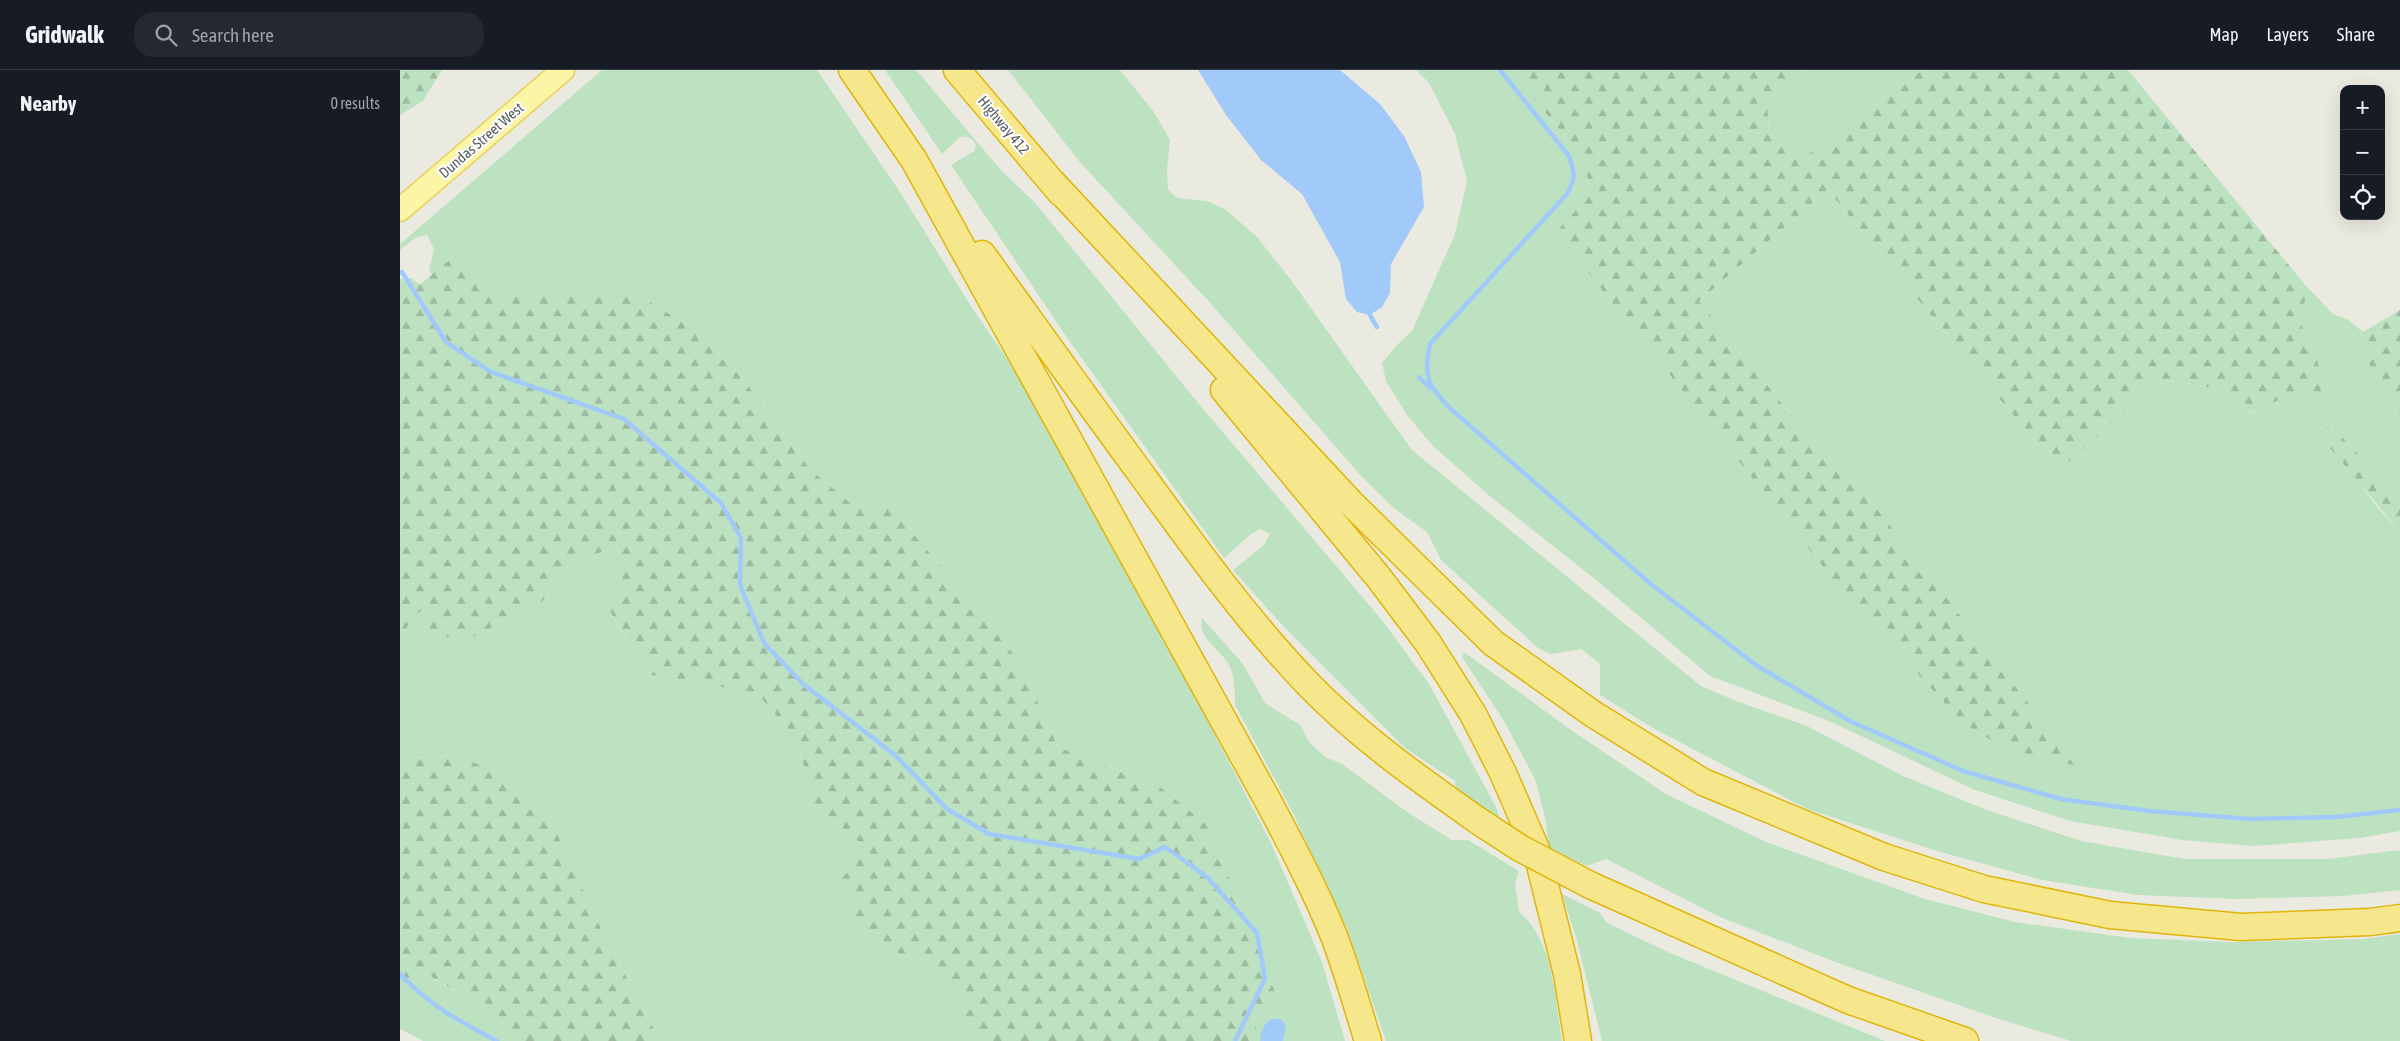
<!DOCTYPE html>
<html lang="en">
<head>
<meta charset="utf-8">
<style>
  body { margin:0; font-family:"Asap Condensed",sans-serif; background:#242831; color:#f1f3f6 }
  .controls { position:absolute; right:15px; top:15px; display:grid; overflow:hidden; border-radius:10px; box-shadow:0 5px 20px #0002 }
  .controls button { width:45px; height:45px; display:grid; place-items:center; padding:0; border:0; border-bottom:1px solid #363941; background:#171b24; color:#f1f3f6; font:25px sans-serif }
  .list { margin:0; padding:0; list-style:none }
  h2 { display:flex; justify-content:space-between; align-items:center; height:65px; margin:0; padding:0 20px; font-size:21px }
  h2 small { font-size:16px; font-weight:400; color:#9ea1a6 }
  .icon { flex:none; width:28px; height:28px; fill:none; stroke:currentColor; stroke-width:2; stroke-linecap:round; stroke-linejoin:round }
  .map { position:relative; flex:none; width:2000px; height:971px; overflow:hidden }
  header { display:flex; align-items:center; gap:30px; box-sizing:border-box; height:70px; padding:0 25px; background:#171b24; border-bottom:1px solid #363941 }
  header strong { font-size:24px }
  nav { display:flex; gap:28px; margin-inline-start:auto; font-size:18px }
  .search { width:350px; height:45px; background:#242831; display:flex; align-items:center; gap:12px; box-sizing:border-box; padding:0 18px; border-radius:20px; color:#9ea1a6; font-size:19px }
  main { display:flex }
  aside { flex:1; background:#171b24 }
  .map>svg:first-child { display:block }
  .grass { fill:#bde2c1 }
  .forest { fill:url(#forest-firs) }
  .water { fill:#a1cafa }
  .lines { fill:none; stroke-linecap:round; stroke-linejoin:round }
  .stream { stroke:#a1cafa; stroke-width:4.5 }
  .primary-casing { stroke:#e9d15b; stroke-width:25 }
  .motorway-casing { stroke:#e0b50b; stroke-width:29 }
  .primary { stroke:#faf6a6; stroke-width:22 }
  .motorway { stroke:#f7e78c; stroke-width:26 }
  .motorway-bridge-casing { stroke:#e0b50b; stroke-width:29; stroke-linecap:butt }
  .motorway-bridge { stroke:#f7e78c; stroke-width:26 }
  .labels { text-anchor:middle; dominant-baseline:central; stroke-width:4; stroke-linejoin:round; paint-order:stroke }
  .street-label { font-size:15px; fill:#595c61; stroke:#fff }
</style>
</head>
<body>
<header>
<strong>Gridwalk</strong>
<div class="search"><svg class="icon" aria-label="search" viewBox="0 0 24 24"><circle cx="10" cy="10" r="6"/><path d="M15 15l6 6"/></svg>Search here</div>
<nav><a>Map</a><a>Layers</a><a>Share</a></nav>
</header>
<main>
<aside>
<h2>Nearby<small>0 results</small></h2>
<ul class="list">
</ul>
</aside>
<div class="map">
<svg width="2000" height="971" viewBox="0 0 2000 971">
  <defs>
    <pattern id="forest-firs" width="22" height="20" patternUnits="userSpaceOnUse" patternTransform="scale(1.25)"><rect width="22" height="20" fill="#bde2c1"/><path d="M5 1l3.5 6h-7zM16 11l3.5 6h-7z" fill="#9dbaa0"/></pattern>
  </defs>
  <rect width="100%" height="100%" fill="#ebeae0"/>
  <!-- grass -->
  <path class="grass" d="M 202,0 L 417,0 L 500,122 L 571,236 L 626,317 L 718,479 L 871,773 L 922,892 L 945,971 L 856,971 L 856,956 L 876,924 L 760,717 L 658,677 L 619,591 L 492,439 L 468,440 L 450,433 L 410,399 L 316,273 L 237,224 L 91,225 L 53,188 L 32,205 L 29,200 L 34,179 L 27,165 L 15,168 L 0,180 L 0,174 Z
    M 485,0 L 516,0 L 523,8 L 600,99 L 636,134 L 799,334 L 981,549 L 1029,614 L 1095,735 L 1102,753 L 1056,723 L 1055,711 L 1005,678 L 883,556 L 833,500 L 864,475 L 870,464 L 860,459 L 851,464 L 824,488 L 666,266 L 551,95 L 574,81 L 576,75 C 572,68 569,66 560,67 L 542,84 Z
    M 608,0 L 720,0 L 754,42 L 770,70 L 767,100 L 768,119 L 777,128 L 807,131 L 826,140 L 857,167 L 891,210 L 1012,380 L 1301,616 L 1336,631 L 1407,656 L 1503,706 L 1587,740 L 1681,771 L 1785,789 L 1927,789 L 2000,780 L 2000,820 L 1944,826 L 1836,829 L 1738,825 L 1642,810 L 1537,781 L 1407,739 L 1253,658 L 1200,625 L 1200,594 L 1181,579 L 1150,584 L 1138,578 L 1041,490 L 1027,462 L 995,439 L 961,406 L 812,235 L 679,91 Z
    M 1016,0 L 1112,0 L 1187,95 L 1188,127 L 1157,162 L 1676,696 L 1450,404 L 1388,341 L 1299,231 L 1428,120 L 1659,401 L 1752,315 L 1775,311 L 1818,319 L 1847,344 L 1893,324 L 1919,326 L 1924,312 L 1916,287 L 1901,254 L 1907,217 L 1933,244 L 1947,249 L 1963,262 L 1960,276 L 1974,304 L 2000,342 L 2000,429 L 1943,368 L 1927,357 L 1919,359 L 1977,437 L 2000,462 L 2000,761 L 1959,768 L 1855,776 L 1782,770 L 1670,751 L 1575,720 L 1429,651 L 1310,606 L 1201,514 L 1086,423 L 1032,375 L 1007,345 L 986,311 L 982,293 L 997,275 L 1012,261 L 1055,164 L 1067,111 L 1055,64 L 1029,13 Z
    M 1407,0 L 1522,0 L 1402,90 L 1387,80 L 1369,62 L 1367,31 L 1406,3 Z
    M 11,208 L 20,215 L 0,231 L 0,209 Z
    M 217,477 L 224,495 L 210,543 L 250,605 L 357,623 L 398,671 L 412,734 L 469,780 L 487,881 L 529,890 L 550,910 L 576,971 L 260,971 L 204,865 L 51,686 L 0,689 L 0,570 L 14,546 L 21,540 L 29,538 L 143,531 L 169,493 Z
    M 802,548 L 843,594 L 865,633 L 900,655 L 910,673 L 925,687 L 942,694 L 1010,744 L 1052,770 L 1068,770 L 1119,801 L 1115,814 L 1119,842 C 1154,871 1155,929 1162,971 L 986,971 L 947,858 L 893,743 L 835,635 C 835,622 835,609 830,597 C 822,579 797,569 802,548 Z
    M 1064,582 L 1174,662 L 1266,724 L 1366,772 L 1525,829 L 1615,852 L 1730,868 L 1833,872 L 1962,869 L 2000,864 L 2000,971 L 1671,971 L 1596,948 L 1438,893 L 1320,847 L 1206,789 L 1187,796 L 1149,778 L 1145,747 L 1135,709 L 1104,651 L 1062,587 Z
    M 1162,824 L 1200,843 L 1207,853 L 1270,883 L 1485,971 L 1202,971 L 1176,867 Z
    M 29,906 L 94,944 L 118,971 L 23,971 L 0,959 L 0,908 Z"/>
  <!-- forest -->
  <path class="forest" d="M 0,0 L 42,0 L 23,31 L 0,45 Z
    M 1112,0 L 1407,0 L 1406,3 L 1367,31 L 1369,62 L 1387,80 L 1402,89 L 1522,0 L 1728,0 L 1907,217 L 1901,254 L 1916,287 L 1924,312 L 1919,326 L 1893,324 L 1846,344 L 1818,319 L 1775,311 L 1752,315 L 1659,401 L 1428,120 L 1299,231 L 1388,341 L 1450,404 L 1677,696 L 1604,678 L 1562,652 L 1444,523 L 1156,162 L 1188,127 L 1187,95 Z
    M 53,187 L 91,225 L 237,224 L 316,273 L 410,399 L 450,433 L 468,440 L 492,438 L 619,591 L 658,677 L 760,717 L 808,756 L 876,924 L 856,956 L 856,971 L 576,971 L 550,910 L 529,890 L 487,881 L 461,862 L 441,809 L 469,780 L 412,734 L 398,671 L 357,623 L 250,605 L 210,542 L 224,496 L 217,477 L 169,493 L 143,531 L 65,571 L 36,564 L 25,555 L 29,538 C 13,541 8,557 0,570 L 0,231 Z
    M 2000,240 L 2000,342 L 1974,304 L 1960,276 L 1963,262 Z
    M 1927,357 L 1943,368 L 2000,429 L 2000,462 L 1921,367 L 1919,359 Z
    M 51,686 L 105,702 L 150,749 L 204,865 L 260,971 L 118,971 L 94,944 L 30,906 L 0,908 L 0,689 Z"/>
  <!-- water -->
  <path class="water" d="M 798,0 L 940,0 L 980,34 L 1004,66 L 1021,102 L 1024,137 L 991,194 L 990,223 L 982,237 L 970,245 L 957,242 L 946,229 L 940,192 L 902,124 L 861,90 L 826,45 Z
    M 871,949 L 881,949 L 886,956 L 883,971 L 860,971 C 861,961 863,955 871,949 Z"/>
  <g class="lines">
    <!-- stream -->
    <path class="stream" d="M 1100,0 L 1169,86 C 1175,104 1176,109 1166,125 L 1030,274 C 1023,307 1028,316 1051,339 L 1252,515 L 1356,595 L 1450,651 L 1563,701 L 1661,729 L 1749,741 L 1850,749 L 1936,747 L 2000,740
      M 2,202 L 46,272 L 91,302 L 224,349 L 321,433 L 341,468 L 340,515 L 364,573 L 403,614 L 495,685 L 547,739 L 589,764 L 739,789 L 765,777 L 807,807 L 857,863 L 865,909 L 835,971
      M 970,245 L 977,257
      M 1019,307 L 1030,318
      M 0,904 C 32,937 57,950 97,971"/>
    <defs>
      <path id="primary" d="M 0,140 L 163,0"/>
      <path id="motorway" d="M 452,0 L 514,90 L 867,729 C 891,774 915,819 934,866 C 947,900 957,936 968,971
        M 557,0 L 661,123
        M 651,111 L 951,433 L 1093,573 L 1193,644 L 1303,712 L 1484,787 L 1584,819 L 1710,845 L 1841,857 L 1970,852 L 2000,848
        M 582,184 C 634,256 686,329 739,401 C 792,474 845,548 907,613 C 959,667 1019,709 1080,752
        M 824,320 L 979,508 L 1028,573 L 1073,644 L 1103,703 L 1136,779 L 1167,904 L 1178,971
        M 1190,815 L 1448,930 L 1565,971"/>
    </defs>
    <!-- primary casing -->
    <use href="#primary" class="primary-casing"/>
    <!-- motorway casing -->
    <use href="#motorway" class="motorway-casing"/>
    <!-- primary -->
    <use href="#primary" class="primary"/>
    <!-- motorway -->
    <use href="#motorway" class="motorway"/>
    <defs>
      <path id="motorway-bridge" d="M 1080,752 L 1120,778 L 1190,815"/>
    </defs>
    <!-- motorway-bridge casing -->
    <use href="#motorway-bridge" class="motorway-bridge-casing"/>
    <!-- motorway-bridge -->
    <use href="#motorway-bridge" class="motorway-bridge"/>
  </g>
  <g class="labels">
    <!-- street labels -->
    <g class="street-label">
      <text transform="translate(604 55) rotate(50)">Highway 412</text>
      <text transform="translate(81 70) rotate(-41)">Dundas Street West</text>
    </g>
  </g>
</svg>
<div class="controls">
<button>+</button>
<button>−</button>
<button><svg class="icon" aria-label="locate" viewBox="0 0 24 24"><circle cx="12" cy="12" r="6"/><path d="M12 2v4M12 18v4M2 12h4M18 12h4"/></svg></button>
</div>
</div>
</main>
</body>
</html>
